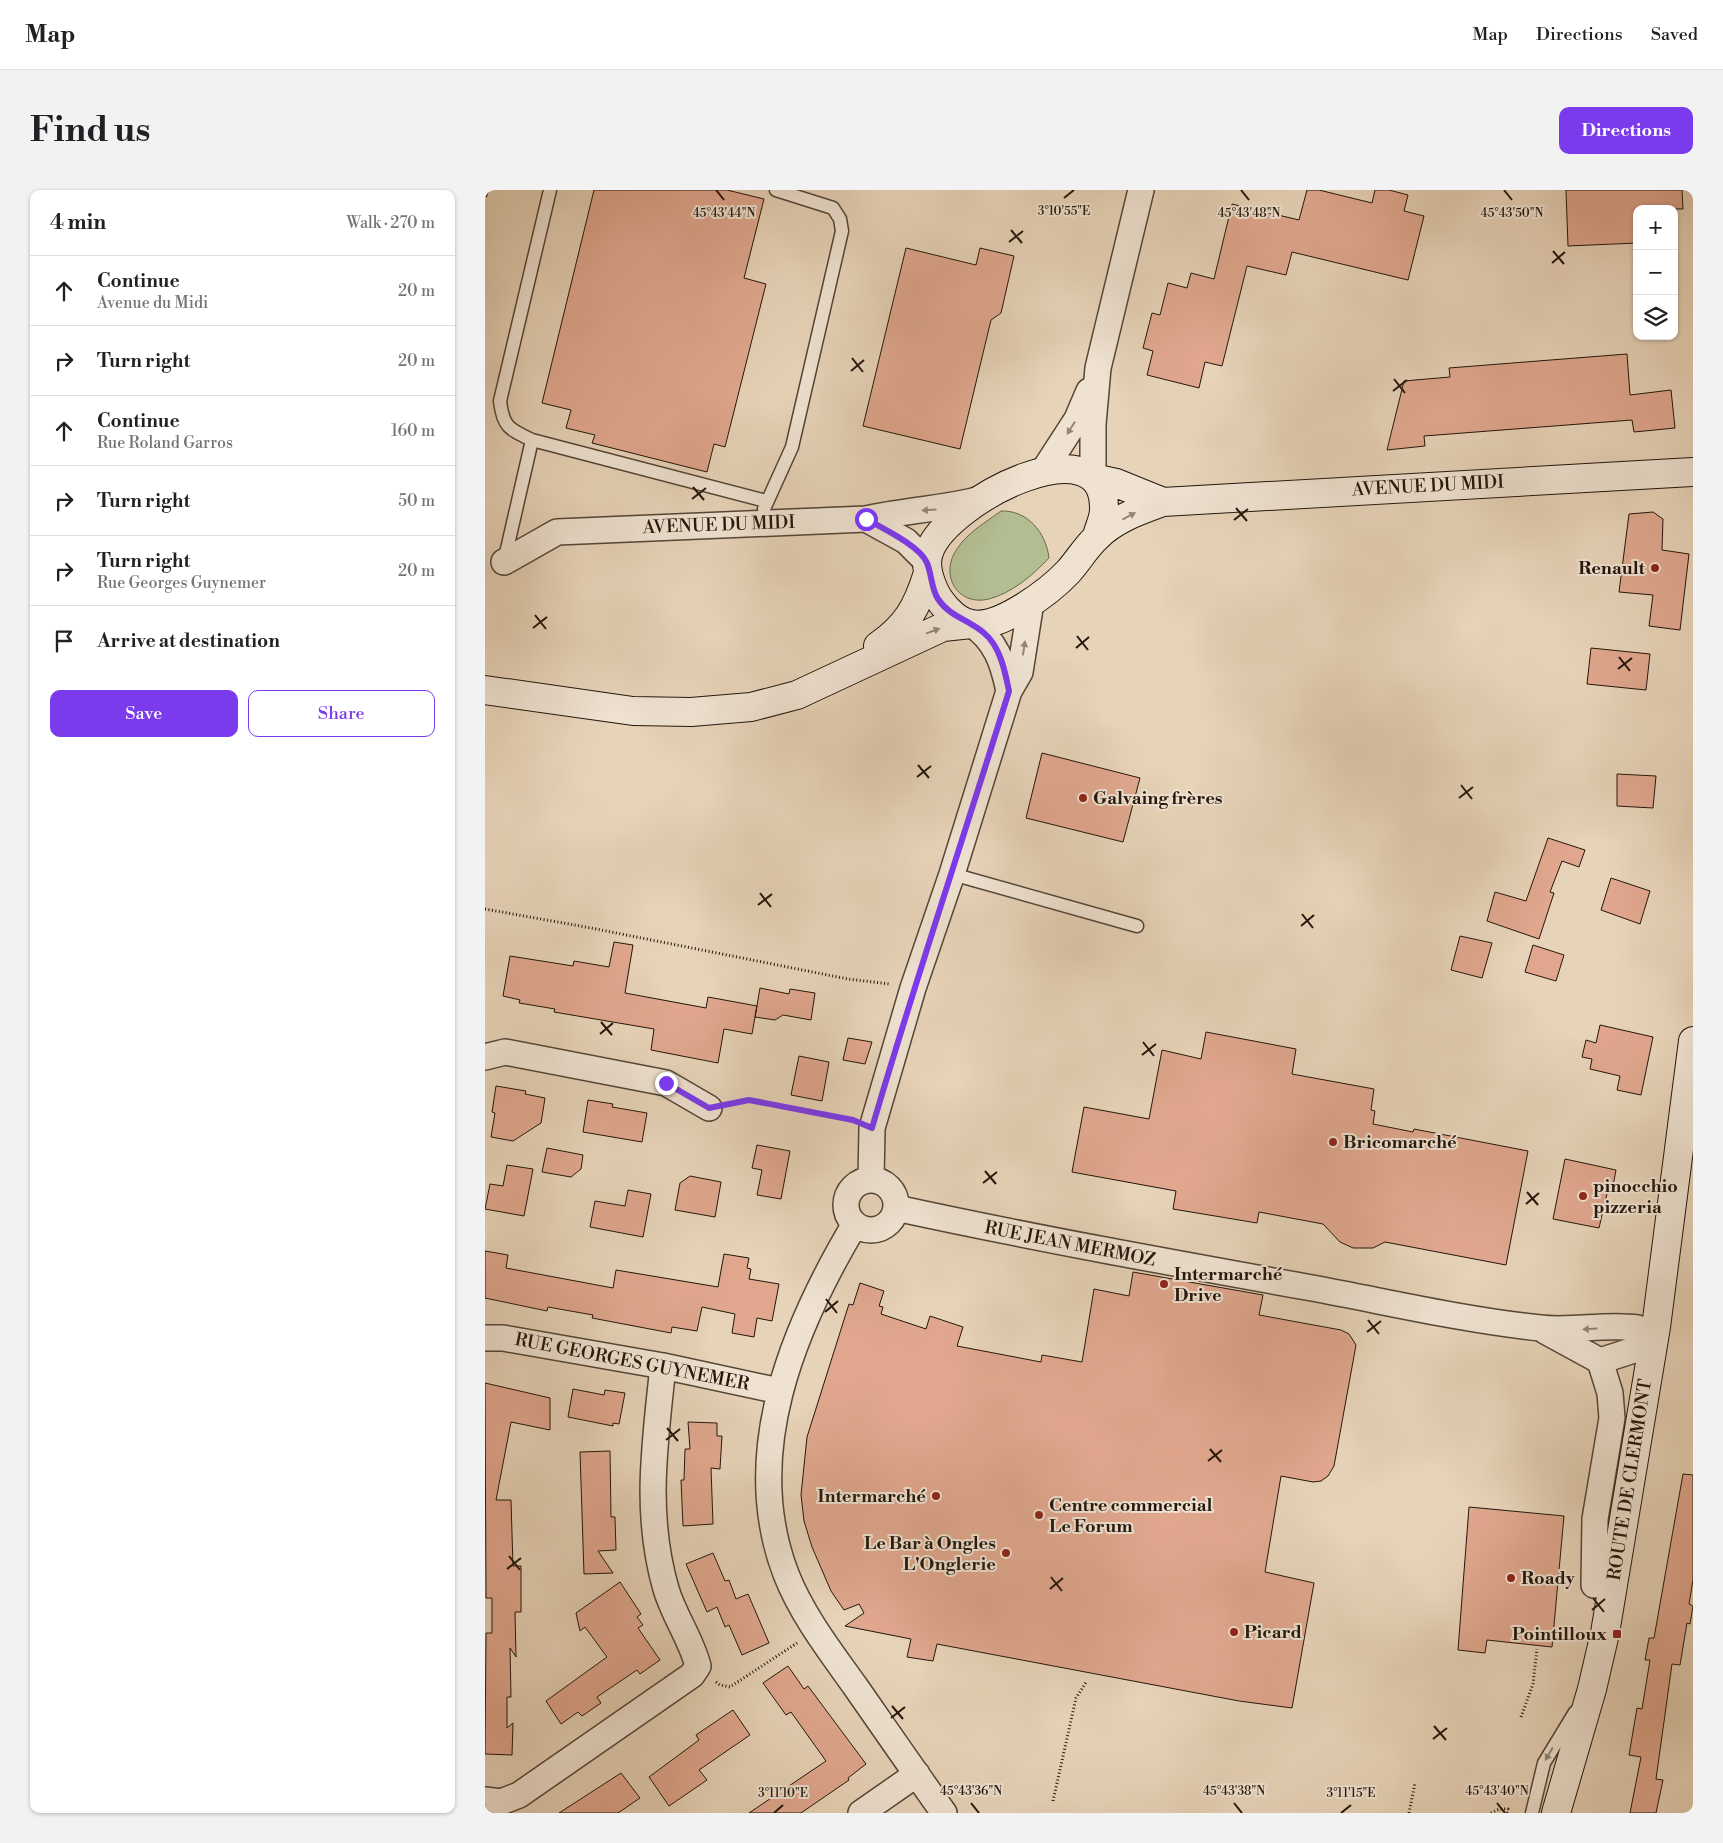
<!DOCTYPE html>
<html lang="en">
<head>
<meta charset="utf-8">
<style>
  body { margin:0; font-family:"Libre Bodoni",serif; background:#f2f2f2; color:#202124 }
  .controls { position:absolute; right:15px; top:15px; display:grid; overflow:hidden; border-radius:10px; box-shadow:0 1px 4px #0004 }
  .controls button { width:45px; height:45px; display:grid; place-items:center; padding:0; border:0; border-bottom:1px solid #e0e0e0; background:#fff; color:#202124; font:25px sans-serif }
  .stop { position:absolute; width:15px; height:15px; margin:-11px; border:4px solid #7c3aed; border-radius:50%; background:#fff }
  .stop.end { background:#7c3aed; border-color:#fff; box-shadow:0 1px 5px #0008 }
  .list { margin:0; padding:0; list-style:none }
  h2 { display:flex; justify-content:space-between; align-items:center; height:65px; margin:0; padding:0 20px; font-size:21px }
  h2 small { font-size:16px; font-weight:400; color:#757577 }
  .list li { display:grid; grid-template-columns:32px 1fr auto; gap:15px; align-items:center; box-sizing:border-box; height:70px; padding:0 20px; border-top:1px solid #e0e0e0 }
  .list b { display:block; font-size:19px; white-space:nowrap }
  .list p { margin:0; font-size:16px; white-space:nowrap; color:#757577 }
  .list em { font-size:16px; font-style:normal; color:#757577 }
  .actions { display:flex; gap:10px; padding:15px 20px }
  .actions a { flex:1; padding:11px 0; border:1px solid #7c3aed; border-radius:10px; text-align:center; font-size:18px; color:#7c3aed }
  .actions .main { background:#7c3aed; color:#fff }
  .icon { flex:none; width:28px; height:28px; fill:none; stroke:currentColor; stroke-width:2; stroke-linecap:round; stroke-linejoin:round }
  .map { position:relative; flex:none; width:1208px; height:1623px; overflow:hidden; border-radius:10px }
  header { display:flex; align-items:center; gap:30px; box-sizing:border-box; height:70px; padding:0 25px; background:#fff; border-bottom:1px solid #e0e0e0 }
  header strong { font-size:24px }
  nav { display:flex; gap:28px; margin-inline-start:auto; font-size:18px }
  .intro { display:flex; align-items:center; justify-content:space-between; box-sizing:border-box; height:120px; padding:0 30px }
  h1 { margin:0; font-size:35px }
  .button { padding:12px 22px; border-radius:10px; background:#7c3aed; color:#fff; font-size:18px; font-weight:700 }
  main { display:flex; gap:30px; padding:0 30px }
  aside { flex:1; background:#fff; border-radius:10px; box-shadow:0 1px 4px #0004 }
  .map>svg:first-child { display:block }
  .green { fill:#b2bd91; stroke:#6a6a4e }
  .building { fill:#e0a78e; stroke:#23160c }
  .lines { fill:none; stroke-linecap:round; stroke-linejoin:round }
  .lane-casing { stroke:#544537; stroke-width:15 }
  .street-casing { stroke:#544537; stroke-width:28 }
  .secondary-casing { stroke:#23160c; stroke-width:30 }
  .path { stroke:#23160c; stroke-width:3; stroke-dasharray:1 2.5; stroke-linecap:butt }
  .lane { stroke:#efe2d1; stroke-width:12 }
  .street { stroke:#efe2d1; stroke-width:25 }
  .secondary { stroke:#efe2d1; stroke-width:28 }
  .rail { stroke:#23160c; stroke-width:4; stroke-dasharray:9 9; stroke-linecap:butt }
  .oneway { fill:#938678 }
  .route { stroke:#7c3aed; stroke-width:6 }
  .ticks { fill:none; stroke:#23160c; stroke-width:2 }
  .poi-dot { fill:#8f2418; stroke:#efe2d1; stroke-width:2 }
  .labels { text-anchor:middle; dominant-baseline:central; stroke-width:4; stroke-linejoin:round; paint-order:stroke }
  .street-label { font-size:18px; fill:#23160c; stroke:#efe2d1 }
  .poi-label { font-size:18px; font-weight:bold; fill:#23160c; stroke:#efe2d1; text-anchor:start }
  .ticks-label { font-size:12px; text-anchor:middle; fill:#23160c; stroke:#efe2d1; stroke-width:4; stroke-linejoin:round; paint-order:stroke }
</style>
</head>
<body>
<header>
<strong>Map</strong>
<nav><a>Map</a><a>Directions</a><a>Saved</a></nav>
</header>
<div class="intro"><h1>Find us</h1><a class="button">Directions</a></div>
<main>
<aside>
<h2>4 min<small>Walk · 270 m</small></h2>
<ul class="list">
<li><svg class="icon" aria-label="ahead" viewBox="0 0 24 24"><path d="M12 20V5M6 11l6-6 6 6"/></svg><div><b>Continue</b><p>Avenue du Midi</p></div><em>20 m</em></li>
<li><svg class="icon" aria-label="right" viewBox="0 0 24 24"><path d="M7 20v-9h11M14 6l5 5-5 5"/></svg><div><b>Turn right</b></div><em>20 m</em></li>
<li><svg class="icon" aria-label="ahead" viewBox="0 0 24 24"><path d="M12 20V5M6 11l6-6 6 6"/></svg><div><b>Continue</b><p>Rue Roland Garros</p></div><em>160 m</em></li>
<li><svg class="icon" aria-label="right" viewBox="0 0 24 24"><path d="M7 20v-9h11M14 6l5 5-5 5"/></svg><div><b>Turn right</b></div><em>50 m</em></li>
<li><svg class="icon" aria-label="right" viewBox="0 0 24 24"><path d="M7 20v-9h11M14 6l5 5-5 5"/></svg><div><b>Turn right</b><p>Rue Georges Guynemer</p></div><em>20 m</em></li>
<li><svg class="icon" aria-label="arrive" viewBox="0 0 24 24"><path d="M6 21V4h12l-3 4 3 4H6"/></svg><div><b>Arrive at destination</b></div></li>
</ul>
<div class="actions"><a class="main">Save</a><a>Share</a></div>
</aside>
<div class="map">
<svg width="1208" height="1623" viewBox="0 0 1208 1623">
  <rect width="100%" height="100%" fill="#e7d3b8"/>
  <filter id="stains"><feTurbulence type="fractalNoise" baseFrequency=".004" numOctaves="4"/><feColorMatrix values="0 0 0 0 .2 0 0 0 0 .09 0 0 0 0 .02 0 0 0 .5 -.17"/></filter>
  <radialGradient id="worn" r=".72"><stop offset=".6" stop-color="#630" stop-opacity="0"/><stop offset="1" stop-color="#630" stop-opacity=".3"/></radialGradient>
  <!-- green -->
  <path class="green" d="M 516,321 C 542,320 561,342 564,368 C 548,385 527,403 504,409 C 472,417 454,384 472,359 C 482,343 501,332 516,321 Z"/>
  <!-- building -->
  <path class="building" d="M 109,0 L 242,0 L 279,9 L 259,88 L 281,94 L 240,257 L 229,254 L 222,282 L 107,253 L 110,245 L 81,238 L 86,220 L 57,213 Z
    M 822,0 L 834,0 L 887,13 L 890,0 L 904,0 L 923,5 L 919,21 L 939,26 L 923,90 L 807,62 L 801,85 L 762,76 L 737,176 L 720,172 L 714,198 L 662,185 L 668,161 L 658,158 L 667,123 L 675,125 L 683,93 L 702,98 L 706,83 L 729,89 L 747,14 L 814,30 Z
    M 1081,0 L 1197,0 L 1198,19 L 1152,19 L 1152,53 L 1083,56 Z
    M 421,58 L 491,75 L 495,58 L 529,66 L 516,123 L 506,130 L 475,259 L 378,236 Z
    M 1142,164 L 1145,205 L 1186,200 L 1190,238 L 1149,242 L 1147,230 L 939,246 L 940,256 L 902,260 L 919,191 L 965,187 L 964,178 Z
    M 1168,322 L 1178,329 L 1177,360 L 1204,364 L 1195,440 L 1164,436 L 1168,405 L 1134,402 L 1144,324 Z
    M 1106,458 L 1165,464 L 1161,500 L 1102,494 Z
    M 557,563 L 655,588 L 638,652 L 541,628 Z
    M 1132,584 L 1171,586 L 1168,618 L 1132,616 Z
    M 1063,648 L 1100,660 L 1094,677 L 1077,671 L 1065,702 L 1069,703 L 1054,749 L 1002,731 L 1010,702 L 1041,711 Z
    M 1126,688 L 1165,701 L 1155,734 L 1116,720 Z
    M 975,746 L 1007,753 L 997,788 L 966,780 Z
    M 129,752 L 148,755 L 140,803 L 221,818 L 223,807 L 272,816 L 267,844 L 239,839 L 233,873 L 166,860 L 169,839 L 69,822 L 70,819 L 34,813 L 35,810 L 18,806 L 25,766 L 88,776 L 89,771 L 124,777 Z
    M 1048,755 L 1079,765 L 1071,791 L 1040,782 Z
    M 275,798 L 304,804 L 305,799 L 330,803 L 326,830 L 298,825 L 290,830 L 270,827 Z
    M 1115,835 L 1168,847 L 1156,905 L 1132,900 L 1135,886 L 1105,879 L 1107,869 L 1097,867 L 1101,850 L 1111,853 Z
    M 721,842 L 811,859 L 807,884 L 889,899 L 886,920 L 890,921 L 888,934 L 928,942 L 929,939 L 1043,961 L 1021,1075 L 900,1052 L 888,1058 L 868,1058 L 855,1052 L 838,1034 L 774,1022 L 772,1033 L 688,1019 L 691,1001 L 587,982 L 599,917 L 664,929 L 677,860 L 716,869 Z
    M 363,848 L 387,852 L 380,874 L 358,870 Z
    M 314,866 L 344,872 L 337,911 L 306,905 Z
    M 11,896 L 41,901 L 40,904 L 60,908 L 56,933 L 28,951 L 6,947 L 10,923 L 7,922 Z
    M 103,910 L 128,914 L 127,917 L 162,923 L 157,952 L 98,942 Z
    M 272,955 L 305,961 L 296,1009 L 272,1005 L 277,980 L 267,978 Z
    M 62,958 L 98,965 L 96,979 L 86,987 L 57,982 Z
    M 1080,969 L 1131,980 L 1128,996 L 1124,995 L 1114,1038 L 1068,1029 Z
    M 22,975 L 48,979 L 39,1026 L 0,1019 L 5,994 L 18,996 Z
    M 205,986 L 236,992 L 230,1027 L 190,1020 L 195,993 Z
    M 143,1000 L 166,1004 L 158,1047 L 105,1037 L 110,1011 L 140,1016 Z
    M 0,1061 L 23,1065 L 21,1078 L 128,1098 L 131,1080 L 233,1097 L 239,1064 L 264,1068 L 262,1078 L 266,1079 L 264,1089 L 294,1094 L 287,1131 L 272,1128 L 269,1147 L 247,1143 L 250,1124 L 217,1117 L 212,1141 L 187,1137 L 186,1143 L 107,1128 L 108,1125 L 63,1117 L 62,1121 L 0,1108 Z
    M 648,1082 L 778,1105 L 774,1125 L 856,1140 L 864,1144 L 871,1155 L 849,1276 L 843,1286 L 836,1291 L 828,1292 L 796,1286 L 780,1382 L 829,1393 L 807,1518 L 754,1511 L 452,1454 L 448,1471 L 422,1467 L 426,1449 L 360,1436 L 379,1423 L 374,1414 L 359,1420 L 346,1401 L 327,1357 L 319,1331 L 316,1305 L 322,1247 L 364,1114 L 368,1115 L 375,1093 L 399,1101 L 394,1116 L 398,1117 L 396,1124 L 441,1139 L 445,1126 L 478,1137 L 472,1156 L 556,1172 L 557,1165 L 597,1172 L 609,1099 L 644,1106 Z
    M 0,1193 L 65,1208 L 65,1240 L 26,1232 L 11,1310 L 26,1310 L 28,1376 L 36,1376 L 36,1422 L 30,1422 L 31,1467 L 25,1458 L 26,1507 L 22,1507 L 22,1538 L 28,1533 L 27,1565 L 0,1564 L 1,1443 L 7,1443 L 7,1408 L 1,1408 Z
    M 88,1199 L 119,1205 L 120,1200 L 140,1203 L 134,1234 L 128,1233 L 128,1236 L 83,1227 Z
    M 203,1232 L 232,1233 L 232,1246 L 237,1246 L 235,1279 L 226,1278 L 228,1334 L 198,1336 L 196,1290 L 199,1290 L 200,1259 L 205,1259 Z
    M 125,1261 L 126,1327 L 130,1327 L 131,1360 L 113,1361 L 128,1383 L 99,1384 L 95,1262 Z
    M 1198,1284 L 1208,1285 L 1208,1390 L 1204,1414 L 1208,1416 L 1205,1434 L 1202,1433 L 1195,1475 L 1187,1474 L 1171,1589 L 1178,1590 L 1171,1623 L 1145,1623 L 1156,1567 L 1144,1565 L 1152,1518 L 1157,1519 L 1165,1470 L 1160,1470 L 1164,1448 L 1169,1448 Z
    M 984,1317 L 1079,1326 L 1067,1457 L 1002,1450 L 1000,1463 L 973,1460 Z
    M 228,1363 L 240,1391 L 244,1390 L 251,1409 L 263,1404 L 284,1453 L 257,1465 L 244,1435 L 240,1437 L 232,1417 L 222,1422 L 201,1374 Z
    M 135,1392 L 156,1424 L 152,1427 L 158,1435 L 153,1438 L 175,1470 L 155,1484 L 152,1480 L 112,1507 L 116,1513 L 97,1526 L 93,1522 L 76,1534 L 61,1511 L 122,1467 L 100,1437 L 95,1441 L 91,1423 Z
    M 303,1476 L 319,1499 L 323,1496 L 381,1574 L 363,1588 L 364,1590 L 316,1623 L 264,1623 L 341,1571 L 306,1522 L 301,1525 L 278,1493 Z
    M 248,1520 L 265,1545 L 214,1580 L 222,1590 L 184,1616 L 164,1587 L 214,1550 L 211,1545 Z
    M 136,1583 L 155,1608 L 133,1623 L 74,1623 Z"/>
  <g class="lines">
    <defs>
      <path id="lane" d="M 65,0 L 15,211 C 18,237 24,239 47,250 L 281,311
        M 279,319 L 307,257 L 357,41 L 355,29 L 348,18 L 291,0
        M 19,372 L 47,250
        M 467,684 L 652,736
        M 1047,1623 L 1059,1573 L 1090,1522"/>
      <path id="street" d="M 557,283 L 592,229 L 604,201
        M 608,288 L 608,234 L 613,178 L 656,0
        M 381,329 C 418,321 455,319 492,310
        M 19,372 L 72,342 L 381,329 L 421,351 L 442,372
        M 486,434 C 511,450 518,473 524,501
        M 0,867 L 20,862 L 181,893 L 224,918
        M 386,990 L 387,938 L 428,798 L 467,684 L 524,501 L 535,482 L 546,412
        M361 1015a25 25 0 1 1 50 0a25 25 0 1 1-50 0Z
        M 411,1018 C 549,1048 688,1073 827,1098 C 903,1112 979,1130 1055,1138 C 1087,1142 1122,1133 1153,1138 L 1167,1162
        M 370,1034 C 308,1138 255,1264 301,1384 C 317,1425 345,1461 370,1496 C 400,1539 429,1581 459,1623
        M 1060,1141 L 1115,1171 L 1149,1160 L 1171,1137
        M 0,1148 L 18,1148 L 178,1176 L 294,1201
        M 1109,1395 L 1110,1329 L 1127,1228 L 1125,1203 L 1115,1171
        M 0,1610 L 16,1612 L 34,1605 L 207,1485 L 213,1476 C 206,1449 189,1426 181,1399 C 159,1323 170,1253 178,1176
        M 376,1623 L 432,1584"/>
      <path id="secondary" d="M 608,288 L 631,293 L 678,312
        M 612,346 C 614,338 619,328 619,320 C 621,229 461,311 444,362 C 440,373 443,385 447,395 C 452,410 469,431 486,434 C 514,440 565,401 583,382 C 593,371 601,357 612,347 C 629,329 656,320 678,312 L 1208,282
        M 393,456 C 423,435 432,417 443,383
        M 0,500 L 148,521 L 206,522 L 266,517 L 312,505 L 458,437 L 486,434
        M 1071,1623 L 1107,1499 L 1120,1443 L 1171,1137 L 1208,851"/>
    </defs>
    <!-- lane casing -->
    <use href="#lane" class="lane-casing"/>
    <!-- street casing -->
    <use href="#street" class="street-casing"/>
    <!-- secondary casing -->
    <use href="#secondary" class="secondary-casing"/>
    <!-- path -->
    <path class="path" d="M 0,719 L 106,738 L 363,789 L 405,794
      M 247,914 L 264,910 L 366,929
      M 231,1492 L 235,1495 L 245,1497 L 312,1453
      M 1036,1527 L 1048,1494 L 1052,1459
      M 568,1611 L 591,1508 L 602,1491
      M 924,1623 L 930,1593
      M 1006,1623 L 1014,1619 L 1023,1619 L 1022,1623"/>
    <!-- lane -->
    <use href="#lane" class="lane"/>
    <!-- street -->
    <use href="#street" class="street"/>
    <!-- secondary -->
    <use href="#secondary" class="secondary"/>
    <!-- rail -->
    <path class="rail" d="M 0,7 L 2,0"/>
  </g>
  <!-- one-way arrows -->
  <defs><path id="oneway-solid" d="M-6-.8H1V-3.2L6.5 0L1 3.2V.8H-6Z" transform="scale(1.25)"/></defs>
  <g class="oneway">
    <use href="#oneway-solid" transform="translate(586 238) rotate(122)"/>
    <use href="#oneway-solid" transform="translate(444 320) rotate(176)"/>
    <use href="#oneway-solid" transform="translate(644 326) rotate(-28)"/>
    <use href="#oneway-solid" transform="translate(448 441) rotate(-21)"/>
    <use href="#oneway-solid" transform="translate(539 458) rotate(-81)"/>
    <use href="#oneway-solid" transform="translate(1105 1139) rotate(176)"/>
    <use href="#oneway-solid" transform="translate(1064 1564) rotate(121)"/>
  </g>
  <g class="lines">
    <!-- route -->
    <path class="route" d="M 181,893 L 224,918 L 264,910 L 368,930 L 387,938 C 430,791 479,647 524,501 C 520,481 515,456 499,443 C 484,430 464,426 453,409 C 446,398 447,385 442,373 C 435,356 397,338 381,329"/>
  </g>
  <!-- ticks -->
  <path class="ticks" d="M 231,0 L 239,10M 756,0 L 764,10M 1019,0 L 1027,10M 579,8 L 589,0M 526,40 L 537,53M 524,52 L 538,41M 1068,61 L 1079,74M 1067,73 L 1080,62M 367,168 L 378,182M 366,181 L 379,170M 909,189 L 920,203M 908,201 L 922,190M 208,297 L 219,310M 207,309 L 221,298M 751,318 L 762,331M 749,330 L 763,319M 50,425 L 61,439M 48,438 L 62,427M 592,446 L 603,460M 591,458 L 604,447M 1134,467 L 1145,481M 1133,479 L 1147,468M 433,575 L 444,588M 432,587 L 446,576M 976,595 L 987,609M 974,608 L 988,597M 275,703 L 286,717M 273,715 L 287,704M 817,724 L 828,738M 816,736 L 829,725M 116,832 L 127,845M 115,844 L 128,833M 658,852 L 669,866M 657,865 L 671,854M 500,981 L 511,994M 498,993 L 512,982M 1042,1002 L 1053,1015M 1041,1014 L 1054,1003M 341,1109 L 352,1123M 340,1122 L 353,1111M 883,1130 L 894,1144M 882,1142 L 896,1131M 182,1238 L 193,1251M 181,1250 L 195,1239M 725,1259 L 736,1272M 723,1271 L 737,1260M 24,1366 L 35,1380M 22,1379 L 36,1368M 566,1387 L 577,1401M 565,1399 L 578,1388M 1108,1408 L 1119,1422M 1107,1420 L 1120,1409M 407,1516 L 418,1529M 406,1528 L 420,1517M 949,1536 L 961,1550M 948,1549 L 962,1538M 486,1613 L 494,1623M 749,1613 L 757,1623M 1012,1613 L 1020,1623M 289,1623 L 298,1615M 856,1623 L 866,1615"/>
  <!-- markers -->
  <g class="poi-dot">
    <circle cx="1170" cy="378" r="5"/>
    <circle cx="598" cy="608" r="5"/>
    <circle cx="848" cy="952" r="5"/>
    <circle cx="1098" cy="1006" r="5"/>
    <circle cx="679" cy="1094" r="5"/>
    <circle cx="451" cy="1306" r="5"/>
    <circle cx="554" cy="1325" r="5"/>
    <circle cx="521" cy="1363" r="5"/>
    <circle cx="1026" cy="1388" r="5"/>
    <circle cx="749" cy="1442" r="5"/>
    <rect x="1127" y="1439" width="10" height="10" rx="2.5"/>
  </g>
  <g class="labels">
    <!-- street labels -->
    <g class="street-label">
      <text transform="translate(943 296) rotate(-3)">AVENUE DU MIDI</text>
      <text transform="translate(234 335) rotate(-2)">AVENUE DU MIDI</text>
      <text transform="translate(585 1054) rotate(11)">RUE JEAN MERMOZ</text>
      <text transform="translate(147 1172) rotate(11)">RUE GEORGES GUYNEMER</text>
      <text transform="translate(1145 1290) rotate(-81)">ROUTE DE CLERMONT</text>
    </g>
    <!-- poi labels -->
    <g class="poi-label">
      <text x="1160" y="378" text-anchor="end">Renault</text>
      <text x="608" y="608">Galvaing frères</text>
      <text x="858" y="952">Bricomarché</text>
      <text x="1108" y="996">pinocchio<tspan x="1108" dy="21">pizzeria</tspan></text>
      <text x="689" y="1084">Intermarché<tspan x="689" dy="21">Drive</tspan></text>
      <text x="441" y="1306" text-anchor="end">Intermarché</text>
      <text x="564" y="1315">Centre commercial<tspan x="564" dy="21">Le Forum</tspan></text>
      <text x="511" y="1353" text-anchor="end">Le Bar à Ongles<tspan x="511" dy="21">L'Onglerie</tspan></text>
      <text x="1036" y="1388">Roady</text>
      <text x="759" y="1442">Picard</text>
      <text x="1122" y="1444" text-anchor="end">Pointilloux</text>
    </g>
  </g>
  <g class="ticks-label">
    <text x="579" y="25">3°10'55"E</text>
    <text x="239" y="27">45°43'44"N</text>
    <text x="764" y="27">45°43'48"N</text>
    <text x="1027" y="27">45°43'50"N</text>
    <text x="486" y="1605">45°43'36"N</text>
    <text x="749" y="1605">45°43'38"N</text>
    <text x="1012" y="1605">45°43'40"N</text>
    <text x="298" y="1607">3°11'10"E</text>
    <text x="866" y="1607">3°11'15"E</text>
  </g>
  <rect width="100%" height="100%" filter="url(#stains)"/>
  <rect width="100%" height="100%" fill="url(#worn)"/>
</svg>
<div class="controls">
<button>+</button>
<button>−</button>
<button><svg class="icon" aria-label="layers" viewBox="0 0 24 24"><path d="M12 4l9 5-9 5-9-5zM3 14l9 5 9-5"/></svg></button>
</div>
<div class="stop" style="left:381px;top:329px"></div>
<div class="stop end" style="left:181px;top:893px"></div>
</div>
</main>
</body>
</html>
